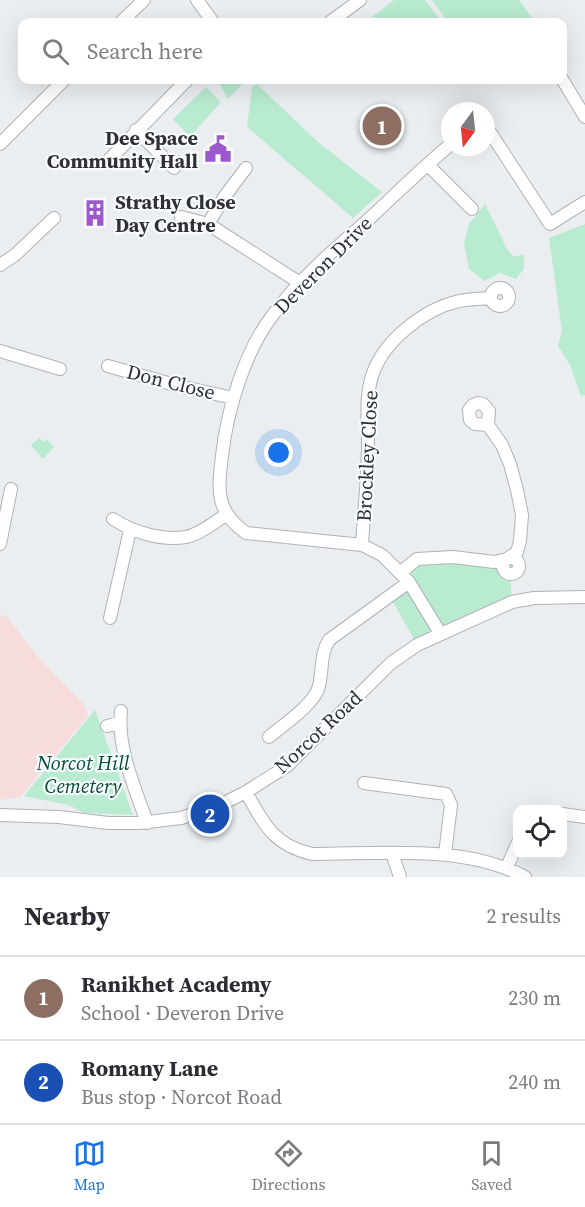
<!DOCTYPE html>
<html lang="en">
<head>
<meta charset="utf-8">
<style>
  body { margin:0; font-family:"Source Serif 4",serif; background:#f2f2f3; color:#2b2b33 }
  .controls { position:absolute; right:18px; bottom:18px; display:grid; overflow:hidden; border-radius:12px; box-shadow:0 6px 24px #0002 }
  .controls button { width:54px; height:54px; display:grid; place-items:center; padding:0; border:0; border-bottom:2px solid #e1e1e2; background:#fff; color:#2b2b33; font:30px sans-serif }
  .compass { position:absolute; left:441px; top:102px; width:54px; height:54px; border-radius:50%; background:#fff; box-shadow:0 6px 24px #0002; rotate:195deg }
  .you { position:absolute; left:279px; top:453px; width:21px; height:21px; margin:-15px; border:4px solid #fff; border-radius:50%; background:#1a73e8; box-shadow:0 0 0 9px #1a73e833 }
  .badge { display:grid; place-items:center; width:39px; height:39px; border-radius:50%; background:#1a73e8; color:#fff; font-size:20px; font-weight:700 }
  .pin { position:absolute; translate:-50% -50%; border:3px solid #fff; box-shadow:0 2px 6px #0006 }
  .list { margin:0; padding:0; list-style:none }
  h2 { display:flex; justify-content:space-between; align-items:center; height:78px; margin:0; padding:0 24px; font-size:26px }
  h2 small { font-size:20px; font-weight:400; color:#7c7c81 }
  .list li { display:grid; grid-template-columns:39px 1fr auto; gap:18px; align-items:center; box-sizing:border-box; height:84px; padding:0 24px; border-top:2px solid #e1e1e2 }
  .list b { display:block; font-size:22px; white-space:nowrap }
  .list p { margin:0; font-size:20px; white-space:nowrap; color:#7c7c81 }
  .list em { font-size:20px; font-style:normal; color:#7c7c81 }
  .icon { flex:none; width:33px; height:33px; fill:none; stroke:currentColor; stroke-width:2; stroke-linecap:round; stroke-linejoin:round }
  .map { position:relative; flex:none; width:585px; height:877px; overflow:hidden }
  .search { position:absolute; background:#fff; box-shadow:0 6px 24px #0002; left:18px; right:18px; top:18px; height:66px; display:flex; align-items:center; gap:15px; box-sizing:border-box; padding:0 21px; border-radius:12px; color:#7c7c81; font-size:22px }
  .sheet { height:246px; background:#fff }
  nav { display:flex; justify-content:space-around; align-items:center; box-sizing:border-box; height:84px; border-top:2px solid #e1e1e2; background:#fff; font-size:16px; color:#7c7c81 }
  nav a { display:grid; justify-items:center; gap:3px }
  nav .on { color:#1a73e8 }
  .map>svg:first-child { display:block }
  .industrial { fill:#f7dcdc }
  .green { fill:#b8ebd0 }
  .lines { fill:none; stroke-linecap:round; stroke-linejoin:round }
  .minor-casing { stroke:#afb2b6; stroke-width:14 }
  .minor { stroke:#fff; stroke-width:12 }
  .labels { text-anchor:middle; dominant-baseline:central; stroke-width:4.5; stroke-linejoin:round; paint-order:stroke }
  .poi-label { font-size:20px; font-weight:bold; fill:#2e3031; stroke:#f7fbfe; text-anchor:end }
  .street-label { font-size:20px; fill:#2e3031; stroke:#f7fbfe }
  .park-label { font-size:20px; font-style:italic; fill:#044d33; stroke:#f7fbfe }
</style>
</head>
<body>
<div class="map">
<svg width="585" height="877" viewBox="0 0 585 877">
  <rect width="100%" height="100%" fill="#eaeef1"/>
  <!-- industrial -->
  <path class="industrial" d="M 5,614 L 37,656 L 86,707 L 88,716 L 20,797 L 0,800 L 0,618 Z"/>
  <!-- green -->
  <path class="green" d="M 394,0 L 425,0 L 442,22 L 377,22 L 372,17 Z
    M 432,0 L 519,0 L 535,22 L 448,22 Z
    M 217,80 L 246,80 L 228,99 Z
    M 257,84 L 319,143 L 382,192 L 353,218 L 247,127 L 252,87 Z
    M 206,87 L 221,102 L 190,137 L 173,119 Z
    M 485,204 L 507,249 L 514,257 L 524,254 L 524,269 L 516,279 L 500,273 L 484,281 L 469,269 L 464,244 L 469,224 Z
    M 585,224 L 585,395 L 581,396 L 570,365 L 558,346 L 562,331 L 549,238 Z
    M 39,438 L 43,442 L 47,439 L 54,447 L 43,459 L 31,445 Z
    M 514,558 L 518,562 L 519,568 L 516,572 L 510,574 L 512,602 L 417,645 L 390,596 L 409,583 L 401,572 L 417,559 Z
    M 95,710 L 133,815 L 84,813 L 69,805 L 24,796 Z"/>
  <g class="lines">
    <defs>
      <path id="minor" d="M 197,0 L 213,22
        M 121,22 L 144,0
        M 330,22 L 360,0
        M 562,79 L 585,117
        M 486,126 L 550,224 L 585,202
        M 136,130 L 174,168
        M 0,144 L 64,80
        M 106,163 L 187,80
        M 428,165 L 472,209
        M 181,217 L 208,224 L 300,283
        M 208,224 L 225,196 L 246,168
        M 0,265 L 15,255 L 54,218
        M491 297a9 9 0 1 1 18 0a9 9 0 1 1-18 0Z
        M 0,351 L 60,369
        M 108,366 L 175,385 L 233,398
        M 113,519 C 133,532 161,541 186,537 C 200,534 215,522 227,514
        M 0,544 L 11,489
        M 362,545 C 364,511 368,477 368,444 C 368,420 365,399 372,376 C 383,341 424,309 459,301 C 469,299 481,299 491,298
        M503 566a8 8 0 1 1 16 0a8 8 0 1 1-16 0Z
        M 401,572 L 417,559 L 453,557 L 494,562 L 507,559 L 517,552 L 520,541 L 522,515 L 517,490 L 510,464 L 502,445 L 488,425 L 489,411 L 483,404 L 478,403 L 473,405 L 469,410 L 470,420 L 475,424 L 488,425
        M 110,618 L 130,530
        M 440,633 L 409,582 L 382,555 L 362,545 L 246,533 C 215,511 218,490 222,456 C 227,411 244,353 272,316 C 299,279 335,249 369,219 C 396,194 422,168 450,145
        M 121,711 C 117,750 135,787 147,823
        M 107,726 L 119,723
        M 269,737 C 283,725 315,704 319,686 C 323,670 320,654 329,640 L 409,582
        M 364,783 L 446,794 L 451,805 L 445,854
        M 246,792 C 264,824 273,845 312,854 C 379,854 465,844 525,877
        M 562,814 L 585,817
        M 0,815 L 59,817 L 108,823 L 140,823 L 181,818 L 218,806 L 246,792 L 287,766 L 391,663 L 417,645 L 512,602 L 534,598 L 585,597
        M 392,853 L 400,877
        M 507,867 L 518,842"/>
    </defs>
    <!-- minor casing -->
    <use href="#minor" class="minor-casing"/>
    <!-- minor -->
    <use href="#minor" class="minor"/>
  </g>
  <!-- icons -->
  <defs>
    <symbol id="civic-bare" viewBox="-9 -9 18 18"><path d="M-.6-6.5H3V-4.5H.6V-3L4-1V1h2V6H-6V1h2V-1L-.6-3ZM-1.2 2.5V6h2.4V2.5Z" fill="#9e58cd" stroke="#f7fbfe" stroke-width="2.5" paint-order="stroke"/></symbol>
    <symbol id="building-bare" viewBox="-9 -9 18 18"><path d="M-4-6H4V6H1V3H-1V6H-4ZM-2.5-4.3h1.7v1.8h-1.7ZM.8-4.3h1.7v1.8H.8ZM-2.5-1h1.7V.8h-1.7ZM.8-1h1.7V.8H.8Z" fill="#9e58cd" stroke="#f7fbfe" stroke-width="2.5" paint-order="stroke"/></symbol>
  </defs>
  <g fill-rule="evenodd">
    <use href="#civic-bare" x="199" y="130" width="38" height="38"/>
    <use href="#building-bare" x="76" y="194" width="38" height="38"/>
  </g>
  <g class="labels">
    <!-- poi labels -->
    <g class="poi-label">
      <text x="198" y="138">Dee Space<tspan x="198" dy="23">Community Hall</tspan></text>
      <text x="115" y="202" text-anchor="start">Strathy Close<tspan x="115" dy="23">Day Centre</tspan></text>
    </g>
    <!-- street labels -->
    <g class="street-label">
      <text transform="translate(323 265) rotate(-45)">Deveron Drive</text>
      <text transform="translate(171 382) rotate(14)">Don Close</text>
      <text transform="translate(367 456) rotate(-87)">Brockley Close</text>
      <text transform="translate(318 732) rotate(-43)">Norcot Road</text>
    </g>
    <!-- park labels -->
    <g class="park-label">
      <text x="83" y="763">Norcot Hill<tspan x="83" dy="23">Cemetery</tspan></text>
    </g>
  </g>
</svg>
<div class="controls">
<button><svg class="icon" aria-label="locate" viewBox="0 0 24 24"><circle cx="12" cy="12" r="6"/><path d="M12 2v4M12 18v4M2 12h4M18 12h4"/></svg></button>
</div>
<svg class="compass" viewBox="-18 -18 36 36"><path d="M0-13l5 13h-10z" fill="#e53935"/><path d="M0 13l5-13h-10z" fill="#7c7c81"/></svg>
<div class="you"></div>
<div class="pin badge" style="left:382px;top:126px;background:#8d6e63">1</div>
<div class="pin badge" style="left:210px;top:814px;background:#1a4fb4">2</div>
<div class="search"><svg class="icon" aria-label="search" viewBox="0 0 24 24"><circle cx="10" cy="10" r="6"/><path d="M15 15l6 6"/></svg>Search here</div>
</div>
<section class="sheet">
<h2>Nearby<small>2 results</small></h2>
<ul class="list">
<li><span class="badge" style="background:#8d6e63">1</span><div><b>Ranikhet Academy</b><p>School · Deveron Drive</p></div><em>230 m</em></li>
<li><span class="badge" style="background:#1a4fb4">2</span><div><b>Romany Lane</b><p>Bus stop · Norcot Road</p></div><em>240 m</em></li>
</ul>
</section>
<nav>
<a class="on"><svg class="icon" aria-label="map" viewBox="0 0 24 24"><path d="M3 6l6-2 6 2 6-2v14l-6 2-6-2-6 2zM9 4v14M15 6v14"/></svg>Map</a>
<a><svg class="icon" aria-label="directions" viewBox="0 0 24 24"><path d="M12 3l9 9-9 9-9-9zM9 14v-3h6M13 9l2 2-2 2"/></svg>Directions</a>
<a><svg class="icon" aria-label="saved" viewBox="0 0 24 24"><path d="M7 4h10v16l-5-4-5 4z"/></svg>Saved</a>
</nav>
</body>
</html>
